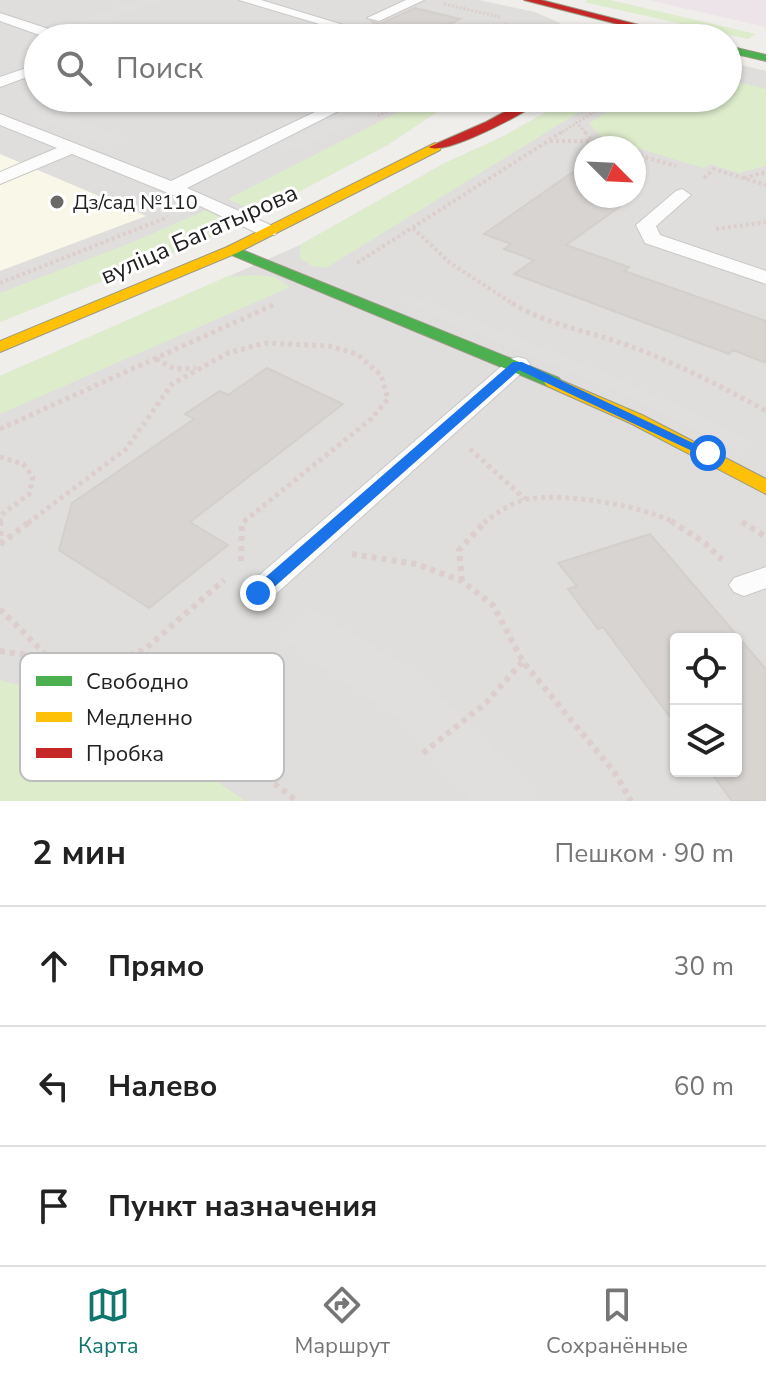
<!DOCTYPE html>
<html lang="ru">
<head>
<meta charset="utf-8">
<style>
  body { margin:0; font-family:"Nunito Sans",sans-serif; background:#f2f2f2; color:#222 }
  .controls { position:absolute; right:24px; bottom:24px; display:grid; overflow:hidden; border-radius:8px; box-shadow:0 2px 6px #0004 }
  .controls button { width:72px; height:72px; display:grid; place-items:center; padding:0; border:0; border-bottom:2px solid #e0e0e0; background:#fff; color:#222; font:40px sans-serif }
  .compass { position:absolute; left:574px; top:136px; width:72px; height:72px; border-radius:50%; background:#fff; box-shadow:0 2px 6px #0004; rotate:114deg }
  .stop { position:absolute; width:24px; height:24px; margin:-18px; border:6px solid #1a73e8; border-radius:50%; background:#fff }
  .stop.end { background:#1a73e8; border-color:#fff; box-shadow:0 2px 8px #0008 }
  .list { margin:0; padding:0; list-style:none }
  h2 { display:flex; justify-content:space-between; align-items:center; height:104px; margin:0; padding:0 32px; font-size:34px }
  h2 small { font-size:26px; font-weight:400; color:#767676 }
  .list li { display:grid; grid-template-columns:52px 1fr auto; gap:24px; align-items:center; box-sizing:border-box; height:120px; padding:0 32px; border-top:2px solid #e0e0e0 }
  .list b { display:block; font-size:30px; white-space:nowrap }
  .list em { font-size:26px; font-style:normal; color:#767676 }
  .icon { flex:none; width:44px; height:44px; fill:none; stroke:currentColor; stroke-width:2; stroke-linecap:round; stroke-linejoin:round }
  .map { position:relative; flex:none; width:766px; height:801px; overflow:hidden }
  .search { position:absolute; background:#fff; box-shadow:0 2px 6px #0004; left:24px; right:24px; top:24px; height:88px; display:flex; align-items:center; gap:20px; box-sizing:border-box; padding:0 28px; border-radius:44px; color:#767676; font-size:30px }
  .sheet { height:464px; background:#fff }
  nav { display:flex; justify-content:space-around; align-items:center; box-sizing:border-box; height:112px; border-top:2px solid #e0e0e0; background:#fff; font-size:22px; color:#767676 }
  nav a { display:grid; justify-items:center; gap:4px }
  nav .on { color:#0f766e }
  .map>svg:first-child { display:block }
  .residential { fill:#dfdedc; fill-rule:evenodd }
  .industrial { fill:#ede4e9 }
  .education { fill:#f8f7e8 }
  .grass { fill:#ddeccb }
  .parking { fill:#e0dfde }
  .building { fill:#d7d4d2; stroke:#d3d0cc; stroke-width:2 }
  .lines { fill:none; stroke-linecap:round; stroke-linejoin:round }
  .lane-casing { stroke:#c9c8c7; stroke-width:2 }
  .fast-casing { stroke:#999a82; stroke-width:2 }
  .slow-casing { stroke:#999a82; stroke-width:2 }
  .jam-casing { stroke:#999a82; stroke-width:2 }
  .path-far3 { stroke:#dccecd; stroke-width:3; stroke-dasharray:2 2; stroke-linecap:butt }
  .path-far2 { stroke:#dccecd; stroke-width:4; stroke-dasharray:3 3; stroke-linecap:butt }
  .path-far1 { stroke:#dccecd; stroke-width:5; stroke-dasharray:4 4; stroke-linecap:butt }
  .path { stroke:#dccecd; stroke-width:6; stroke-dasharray:5 5; stroke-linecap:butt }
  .lane { fill:#fdfcfc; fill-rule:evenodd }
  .fast { fill:#4caf50; fill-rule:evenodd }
  .slow { fill:#ffc107; fill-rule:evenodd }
  .jam { fill:#c62828; fill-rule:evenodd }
  .route { fill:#1a73e8 }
  .poi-dot { fill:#6a6968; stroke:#fff; stroke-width:3 }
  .labels { text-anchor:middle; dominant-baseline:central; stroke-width:6; stroke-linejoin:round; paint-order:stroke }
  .far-poi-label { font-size:20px; fill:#222; stroke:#fff; text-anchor:start }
  .street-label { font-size:24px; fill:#222; stroke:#fff }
  .key { fill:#fff; stroke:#bdbdbd; stroke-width:2 }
  .key-label { font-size:22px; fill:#222 }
</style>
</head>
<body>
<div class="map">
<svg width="766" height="801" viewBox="0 0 766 801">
  <rect width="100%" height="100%" fill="#f0eeeb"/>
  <!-- residential -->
  <path class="residential" d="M 0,0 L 479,0 L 535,12 L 560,23 L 569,35 L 565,38 L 38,38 L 38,98 L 458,98 L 389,144 L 212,237 L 0,322 Z
    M 728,62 L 766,71 L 766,801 L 0,801 L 0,376 L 300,245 L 445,163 L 504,136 L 571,98 L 728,98 ZM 586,148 L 634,148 L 634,196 L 586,196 ZM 676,639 L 736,639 L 736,771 L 676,771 Z"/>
  <!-- industrial -->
  <path class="industrial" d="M 648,0 L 766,0 L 766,27 Z"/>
  <!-- education -->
  <path class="education" d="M 0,154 L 146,216 L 0,271 Z"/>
  <!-- grass -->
  <path class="grass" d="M 588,0 L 610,0 L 756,34 L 748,39 L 584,2 Z
    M 728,80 L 766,89 L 766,166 L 739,173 L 710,164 L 703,168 L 601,137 L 589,123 L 630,98 L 728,98 Z
    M 441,98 L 453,101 L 389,144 L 282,201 L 259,207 L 243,206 L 228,199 L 422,100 Z
    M 571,98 L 602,98 L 326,268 L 312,266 L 300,258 L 300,245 L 445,163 L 504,136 Z
    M 206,210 L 219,217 L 221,225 L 212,237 L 0,322 L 0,293 L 133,242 Z
    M 254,275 L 275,277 L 290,287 L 0,414 L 0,376 L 226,277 Z
    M 0,680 L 117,711 L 245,801 L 0,801 Z"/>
  <!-- parking -->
  <path class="parking" d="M 138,0 L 164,0 L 92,25 L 77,21 Z
    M 373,98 L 399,98 L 299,150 L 283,144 Z
    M 51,109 L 127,139 L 108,147 L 32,117 Z
    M 410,295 L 633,385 L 753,442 L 741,451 L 619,392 L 402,302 Z
    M 312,610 L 404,664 L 468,722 L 540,801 L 473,801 L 399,719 L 284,640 Z"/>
  <!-- building -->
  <path class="building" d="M 415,8 L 460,19 L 421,38 L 389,38 L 378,34 L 372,22 L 380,24 Z
    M 586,163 L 586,196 L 635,196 L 566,245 L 629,267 L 624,271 L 766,321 L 766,363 L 733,350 L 729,354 L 514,274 L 534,260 L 504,249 L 511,244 L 484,234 Z
    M 267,368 L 343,404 L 190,522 L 228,545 L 149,608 L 59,550 L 72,503 L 194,419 L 185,414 L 220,391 L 228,395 Z
    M 650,534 L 766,669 L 766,801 L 732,801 L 710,771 L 736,771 L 736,639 L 676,639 L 676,725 L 603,627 L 598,629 L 568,589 L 577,586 L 558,563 Z"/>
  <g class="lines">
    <defs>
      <path id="lane" d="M 239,0 L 261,0 L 350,27 L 343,31 Z
        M 406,0 L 424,0 L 379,21 L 367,18 Z
        M 0,13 L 67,35 L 69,38 L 48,38 L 0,21 Z
        M 38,64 L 38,73 L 0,87 L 0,77 Z
        M 344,98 L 364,98 L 187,188 L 275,227 L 278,231 L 275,235 L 261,235 L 200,206 L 72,154 L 0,184 L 0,172 L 57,148 L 0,125 L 0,114 L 171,181 Z
        M 682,189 L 691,195 L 656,226 L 660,235 L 766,271 L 766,284 L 645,243 L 636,225 L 676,191 Z
        M 518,357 L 526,359 L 530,364 L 526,369 L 268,601 L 258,604 L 248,601 L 243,593 L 248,585 L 510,359 Z
        M 766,567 L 766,588 L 744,596 L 734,592 L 729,585 L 734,578 Z"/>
      <path id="fast" d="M 728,46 L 766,55 L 766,61 L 728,52 Z
        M 232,246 L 559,378 L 562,382 L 553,387 L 547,386 L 227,253 L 227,247 Z"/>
      <path id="slow" d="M 435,143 L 441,147 L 440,150 L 237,253 L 0,352 L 0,341 L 227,247 Z
        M 553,377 L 642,415 L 766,479 L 766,494 L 630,423 L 547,386 L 544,382 Z"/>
      <path id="jam" d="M 524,0 L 541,0 L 690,38 L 672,38 Z
        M 530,98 L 545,98 C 530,111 443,157 429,147 L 486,122 Z"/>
    </defs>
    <!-- lane casing -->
    <use href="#lane" class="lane-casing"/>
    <!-- fast casing -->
    <use href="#fast" class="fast-casing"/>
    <!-- slow casing -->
    <use href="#slow" class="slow-casing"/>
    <!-- jam casing -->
    <use href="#jam" class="jam-casing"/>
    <!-- path-far3 -->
    <path class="path-far3" d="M 444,4 L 500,17
      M 476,38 L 508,23
      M 378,116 L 413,98
      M 576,122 L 587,134
      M 559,134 L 616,98"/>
    <!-- path-far2 -->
    <path class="path-far2" d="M 585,132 L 593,141 L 616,148
      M 550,141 L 592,141
      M 634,154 L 676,166
      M 704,178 L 714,169 L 766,185
      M 744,178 L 766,172
      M 413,228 L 450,263 L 515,305
      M 716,229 L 766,222
      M 357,263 L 562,132
      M 0,283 L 168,217"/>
    <!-- path-far1 -->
    <path class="path-far1" d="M 512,303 C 545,324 584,330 621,343 C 672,361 719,385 766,411
      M 156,359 L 175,369 L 196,368
      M 0,429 L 273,305
      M 470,449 L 525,499
      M 0,457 L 23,464 L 33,477 L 29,494 L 0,516
      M 0,518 L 0,523
      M 28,523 L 126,449 L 172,384 L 228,353 L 265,343 L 329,346 L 357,354 L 381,375 L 388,399 L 371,419 L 242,523
      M 484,523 C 496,513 512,502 528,499 C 565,493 642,505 675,523"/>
    <!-- path -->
    <path class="path" d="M 0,521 L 1,542
      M 671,521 L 705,543 L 722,560
      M 742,522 L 766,537
      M 0,544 L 31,521
      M 352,554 L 416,564 L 462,581 L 493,605 L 523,662 L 615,773 L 631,801
      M 241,561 L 242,523 L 245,521
      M 462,581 L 459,550 L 486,521
      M 0,609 L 48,657
      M 0,651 L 49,658 L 179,710 L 297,801
      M 82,672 L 144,650 L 224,580
      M 423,753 L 486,703 L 522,662"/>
    <!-- lane -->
    <use href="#lane" class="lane"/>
    <!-- fast -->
    <use href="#fast" class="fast"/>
    <!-- slow -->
    <use href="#slow" class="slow"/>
    <!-- jam -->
    <use href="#jam" class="jam"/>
  </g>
  <!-- route -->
  <path class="route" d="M 513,362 L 522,362 L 714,453 L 708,457 L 703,456 L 519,370 L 263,597 L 252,597 L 252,589 Z"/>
  <!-- markers -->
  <circle class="poi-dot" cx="57" cy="202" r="8"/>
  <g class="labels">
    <!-- far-poi labels -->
    <g class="far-poi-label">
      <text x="73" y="202">Дз/сад №110</text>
    </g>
    <!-- street labels -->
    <g class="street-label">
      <text transform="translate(199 234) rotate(-24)">вуліца Багатырова</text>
    </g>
  </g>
  <!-- legend -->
  <rect x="20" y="653" width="264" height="128" rx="12" class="key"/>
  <rect x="36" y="676" width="36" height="10" fill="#4caf50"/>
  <rect x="36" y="712" width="36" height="10" fill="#ffc107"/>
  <rect x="36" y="748" width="36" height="10" fill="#c62828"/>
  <g class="key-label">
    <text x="86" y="689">Свободно</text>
    <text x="86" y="725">Медленно</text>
    <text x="86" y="761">Пробка</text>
  </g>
</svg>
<div class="controls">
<button><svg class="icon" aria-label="locate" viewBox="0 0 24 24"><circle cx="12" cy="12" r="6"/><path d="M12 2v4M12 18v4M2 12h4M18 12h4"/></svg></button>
<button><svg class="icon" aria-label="layers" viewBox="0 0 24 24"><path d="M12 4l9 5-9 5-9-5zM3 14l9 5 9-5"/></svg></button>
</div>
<svg class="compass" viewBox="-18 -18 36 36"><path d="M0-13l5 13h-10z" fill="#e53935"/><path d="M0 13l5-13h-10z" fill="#767676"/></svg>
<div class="stop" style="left:708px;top:453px"></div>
<div class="stop end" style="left:258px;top:593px"></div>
<div class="search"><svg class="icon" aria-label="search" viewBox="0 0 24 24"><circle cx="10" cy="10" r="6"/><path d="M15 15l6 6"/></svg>Поиск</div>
</div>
<section class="sheet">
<h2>2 мин<small>Пешком · 90 m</small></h2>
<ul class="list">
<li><svg class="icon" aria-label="ahead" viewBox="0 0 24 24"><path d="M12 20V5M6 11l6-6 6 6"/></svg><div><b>Прямо</b></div><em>30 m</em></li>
<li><svg class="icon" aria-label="left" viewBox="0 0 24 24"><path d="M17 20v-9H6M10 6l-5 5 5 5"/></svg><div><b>Налево</b></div><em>60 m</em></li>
<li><svg class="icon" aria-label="arrive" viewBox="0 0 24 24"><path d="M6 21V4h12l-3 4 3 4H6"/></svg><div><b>Пункт назначения</b></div></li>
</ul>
</section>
<nav>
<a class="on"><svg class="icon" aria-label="map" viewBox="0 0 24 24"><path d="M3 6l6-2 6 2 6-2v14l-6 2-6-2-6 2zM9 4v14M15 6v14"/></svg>Карта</a>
<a><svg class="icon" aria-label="directions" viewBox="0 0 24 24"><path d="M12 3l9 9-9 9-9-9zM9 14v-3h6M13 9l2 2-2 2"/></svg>Маршрут</a>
<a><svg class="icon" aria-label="saved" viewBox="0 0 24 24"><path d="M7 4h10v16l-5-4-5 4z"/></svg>Сохранённые</a>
</nav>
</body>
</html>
